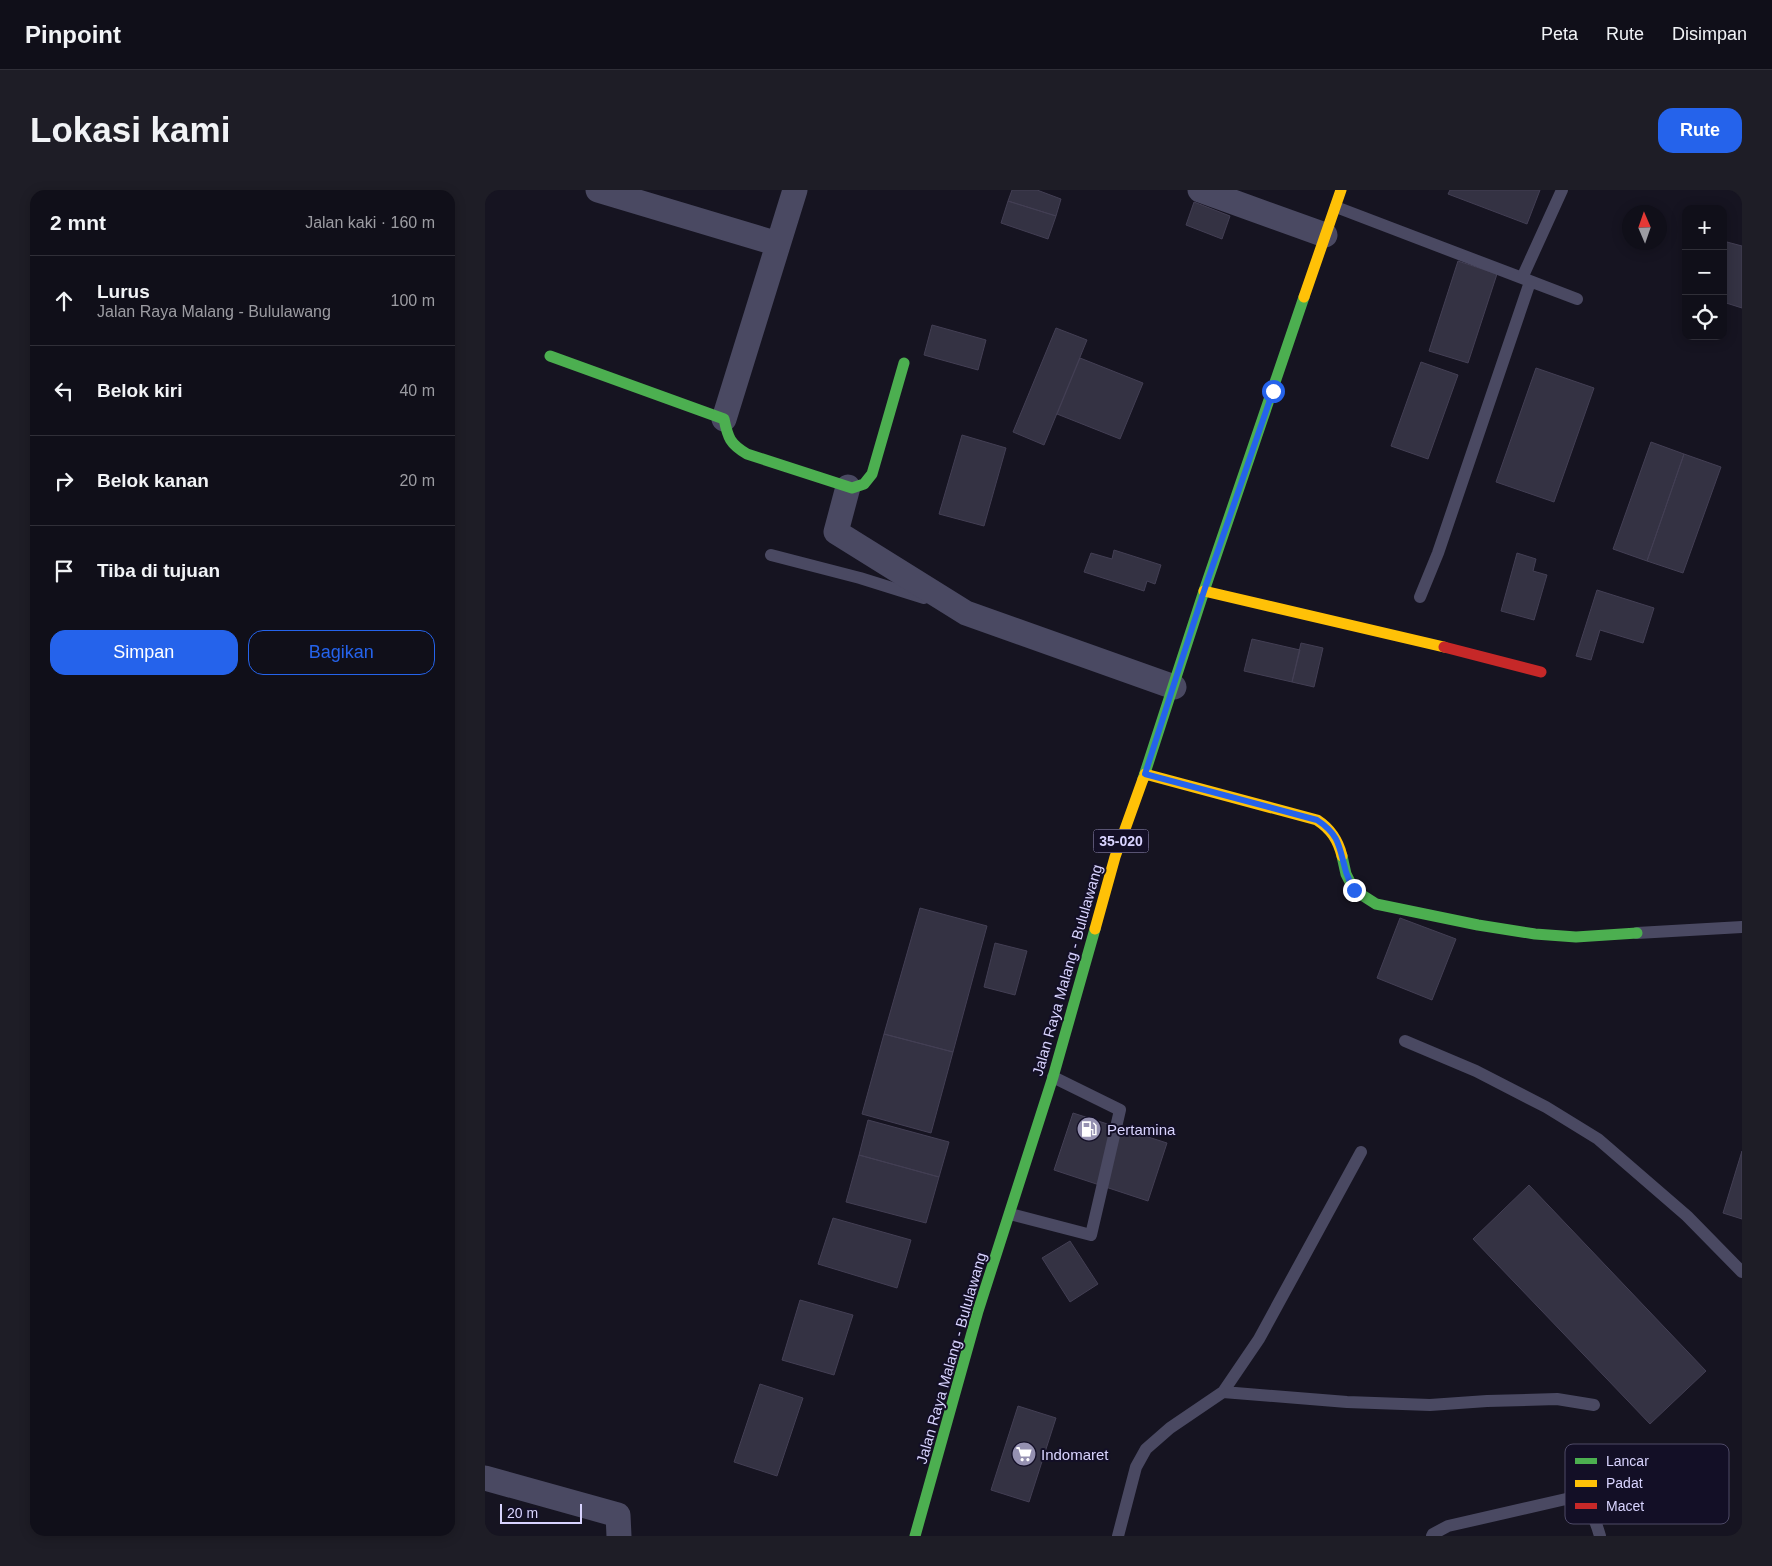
<!DOCTYPE html>
<html lang="id">
<head>
<meta charset="utf-8">
<style>
  body { margin:0; font-family:Helvetica,sans-serif; background:#1e1d26; color:#f1f3f6 }
  .controls { position:absolute; right:15px; top:15px; display:grid; overflow:hidden; border-radius:10px; box-shadow:0 2px 12px #0003 }
  .controls button { width:45px; height:45px; display:grid; place-items:center; padding:0; border:0; border-bottom:1px solid #302f38; background:#100f19; color:#f1f3f6; font:25px sans-serif }
  .compass { position:absolute; left:1137px; top:15px; width:45px; height:45px; border-radius:50%; background:#100f19; box-shadow:0 2px 12px #0003; rotate:358deg }
  .scale { position:absolute; left:15px; bottom:12px; width:82px; box-sizing:border-box; padding-left:5px; border:2px solid #d9d4ff; border-top:0; font-size:14px; line-height:18px; white-space:nowrap; color:#d9d4ff; -webkit-text-stroke:4px #130f26; paint-order:stroke }
  .stop { position:absolute; width:15px; height:15px; margin:-11px; border:4px solid #2563eb; border-radius:50%; background:#fff }
  .stop.end { background:#2563eb; border-color:#fff; box-shadow:0 1px 5px #0008 }
  .list { margin:0; padding:0; list-style:none }
  h2 { display:flex; justify-content:space-between; align-items:center; height:65px; margin:0; padding:0 20px; font-size:21px }
  h2 small { font-size:16px; font-weight:400; color:#9c9ca2 }
  .list li { display:grid; grid-template-columns:32px 1fr auto; gap:15px; align-items:center; box-sizing:border-box; height:90px; padding:0 20px; border-top:1px solid #302f38 }
  .list b { display:block; font-size:19px; white-space:nowrap }
  .list p { margin:0; font-size:16px; white-space:nowrap; color:#9c9ca2 }
  .list em { font-size:16px; font-style:normal; color:#9c9ca2 }
  .actions { display:flex; gap:10px; padding:15px 20px }
  .actions a { flex:1; padding:11px 0; border:1px solid #2563eb; border-radius:15px; text-align:center; font-size:18px; color:#2563eb }
  .actions .main { background:#2563eb; color:#fff }
  .icon { flex:none; width:28px; height:28px; fill:none; stroke:currentColor; stroke-width:2; stroke-linecap:round; stroke-linejoin:round }
  .map { position:relative; flex:none; width:1257px; height:1346px; overflow:hidden; border-radius:15px }
  header { display:flex; align-items:center; gap:30px; box-sizing:border-box; height:70px; padding:0 25px; background:#100f19; border-bottom:1px solid #302f38 }
  header strong { font-size:24px }
  nav { display:flex; gap:28px; margin-inline-start:auto; font-size:18px }
  .intro { display:flex; align-items:center; justify-content:space-between; box-sizing:border-box; height:120px; padding:0 30px }
  h1 { margin:0; font-size:35px }
  .button { padding:12px 22px; border-radius:15px; background:#2563eb; color:#fff; font-size:18px; font-weight:700 }
  main { display:flex; gap:30px; padding:0 30px }
  aside { flex:1; background:#100f19; border-radius:15px; box-shadow:0 2px 12px #0003 }
  .map>svg:first-child { display:block }
  .building { fill:#343243; stroke:#433f54 }
  .lines { fill:none; stroke-linecap:round; stroke-linejoin:round }
  .lane { stroke:#4a4962; stroke-width:12 }
  .street { stroke:#4a4962; stroke-width:25 }
  .fast { stroke:#4caf50; stroke-width:11 }
  .slow { stroke:#ffc107; stroke-width:11 }
  .jam { stroke:#c62828; stroke-width:11 }
  .route { stroke:#2563eb; stroke-width:6 }
  .labels { text-anchor:middle; dominant-baseline:central; stroke-width:4; stroke-linejoin:round; paint-order:stroke }
  .shield { fill:#130f26; stroke:#9e99be; stroke-width:1 }
  .shield-label { font-size:14px; font-weight:bold; fill:#d9d4ff }
  .street-label { font-size:15px; fill:#d9d4ff; stroke:#130f26 }
  .poi-label { font-size:15px; fill:#d9d4ff; stroke:#130f26; text-anchor:start }
  .key { fill:#130f26; stroke:#4e4a67; stroke-width:1 }
  .key-label { font-size:14px; fill:#d9d4ff }
</style>
</head>
<body>
<header>
<strong>Pinpoint</strong>
<nav><a>Peta</a><a>Rute</a><a>Disimpan</a></nav>
</header>
<div class="intro"><h1>Lokasi kami</h1><a class="button">Rute</a></div>
<main>
<aside>
<h2>2 mnt<small>Jalan kaki · 160 m</small></h2>
<ul class="list">
<li><svg class="icon" aria-label="ahead" viewBox="0 0 24 24"><path d="M12 20V5M6 11l6-6 6 6"/></svg><div><b>Lurus</b><p>Jalan Raya Malang - Bululawang</p></div><em>100 m</em></li>
<li><svg class="icon" aria-label="left" viewBox="0 0 24 24"><path d="M17 20v-9H6M10 6l-5 5 5 5"/></svg><div><b>Belok kiri</b></div><em>40 m</em></li>
<li><svg class="icon" aria-label="right" viewBox="0 0 24 24"><path d="M7 20v-9h11M14 6l5 5-5 5"/></svg><div><b>Belok kanan</b></div><em>20 m</em></li>
<li><svg class="icon" aria-label="arrive" viewBox="0 0 24 24"><path d="M6 21V4h12l-3 4 3 4H6"/></svg><div><b>Tiba di tujuan</b></div></li>
</ul>
<div class="actions"><a class="main">Simpan</a><a>Bagikan</a></div>
</aside>
<div class="map">
<svg width="1257" height="1346" viewBox="0 0 1257 1346">
  <rect width="100%" height="100%" fill="#161421"/>
  <!-- building -->
  <path class="building" d="M 527,0 L 552,0 L 576,9 L 571,26 L 523,11 Z
    M 965,0 L 1055,0 L 1042,34 L 963,4 Z
    M 523,11 L 571,26 L 563,49 L 516,33 Z
    M 709,12 L 745,26 L 737,49 L 701,35 Z
    M 1242,52 L 1257,56 L 1257,118 L 1238,112 L 1238,66 Z
    M 973,71 L 1012,84 L 983,173 L 944,161 Z
    M 447,135 L 501,150 L 493,180 L 439,165 Z
    M 571,138 L 602,150 L 559,255 L 528,242 Z
    M 595,168 L 658,193 L 635,249 L 572,224 Z
    M 936,172 L 973,185 L 943,269 L 906,256 Z
    M 1051,178 L 1109,198 L 1069,312 L 1011,292 Z
    M 477,245 L 521,258 L 499,336 L 454,324 Z
    M 1166,252 L 1199,264 L 1162,371 L 1128,359 Z
    M 1199,264 L 1236,277 L 1198,383 L 1162,371 Z
    M 629,360 L 676,375 L 670,394 L 662,391 L 659,401 L 599,382 L 606,363 L 627,369 Z
    M 1032,363 L 1051,369 L 1048,381 L 1062,385 L 1049,430 L 1016,421 Z
    M 1112,400 L 1169,418 L 1158,453 L 1115,440 L 1106,470 L 1091,466 Z
    M 767,449 L 815,460 L 807,492 L 759,481 Z
    M 816,453 L 838,458 L 829,497 L 807,492 Z
    M 435,718 L 502,736 L 468,862 L 399,844 Z
    M 915,728 L 971,749 L 947,810 L 892,788 Z
    M 510,753 L 542,761 L 530,805 L 499,797 Z
    M 399,844 L 468,862 L 446,943 L 377,924 Z
    M 588,923 L 682,953 L 663,1011 L 569,980 Z
    M 383,930 L 464,952 L 454,987 L 374,965 Z
    M 1257,961 L 1257,1029 L 1238,1023 Z
    M 374,965 L 454,987 L 441,1033 L 361,1012 Z
    M 1044,995 L 1221,1181 L 1165,1234 L 988,1049 Z
    M 348,1028 L 426,1050 L 412,1098 L 333,1074 Z
    M 585,1051 L 613,1094 L 585,1112 L 557,1068 Z
    M 315,1110 L 368,1125 L 349,1185 L 297,1170 Z
    M 275,1194 L 318,1208 L 292,1286 L 249,1272 Z
    M 533,1216 L 571,1228 L 544,1312 L 506,1300 Z"/>
  <g class="lines">
    <!-- lane -->
    <path class="lane" d="M 851,17 L 1092,109
      M 1037,88 L 1077,0
      M 286,365 L 375,388 L 439,408
      M 935,407 L 953,363 L 1045,92
      M 1152,743 L 1257,737
      M 920,851 L 991,881 L 1061,917 L 1113,949 L 1202,1026 L 1257,1082
      M 525,1024 L 606,1045 L 635,920 L 568,887
      M 738,1202 L 862,1212 L 945,1215 L 1002,1211 L 1072,1209 L 1109,1215
      M 633,1346 L 651,1277 L 661,1259 L 685,1238 L 738,1202 L 774,1149 L 876,962
      M 947,1346 L 948,1344 L 963,1336 L 1081,1309 C 1104,1312 1109,1325 1115,1346"/>
    <!-- street -->
    <path class="street" d="M 113,0 L 293,54
      M 715,0 L 840,45
      M 239,229 L 310,0
      M 363,297 L 351,342 L 481,423 L 689,497
      M 0,1288 L 133,1325 L 134,1346"/>
    <!-- fast -->
    <path class="fast" d="M 65,166 L 239,229 C 243,248 245,254 262,264 L 367,298 L 379,294 L 387,284 L 419,173
      M 658,589 L 719,401 L 819,107
      M 857,666 L 861,684 L 869,700 L 891,714 L 993,735 L 1050,744 L 1091,747 L 1152,743
      M 430,1346 L 493,1121 L 568,887 L 610,739"/>
    <!-- slow -->
    <path class="slow" d="M 819,107 L 856,0
      M 719,401 L 959,457
      M 660,584 L 832,630 C 846,639 853,650 857,666
      M 610,739 L 630,667 L 658,589"/>
    <!-- jam -->
    <path class="jam" d="M 959,457 L 1056,482"/>
  </g>
  <g class="lines">
    <!-- route -->
    <path class="route" d="M 788,201 L 719,401 L 660,584 L 832,630 C 855,645 854,657 861,682 C 863,688 866,694 869,700"/>
  </g>
  <!-- icons -->
  <defs>
    <symbol id="fuel-disc" viewBox="-11 -11 22 22"><circle r="9.5" fill="#9591b1" stroke="#130f26"/><path d="M-5.5-6h7V0h2V4h1.3V-2.5L3-4.5l.8-.8L6-3V5H2.5V1h-1V6h-7ZM-4.2-4.7v3.2H.2V-4.7Z" fill="#fff"/></symbol>
    <symbol id="supermarket-disc" viewBox="-11 -11 22 22"><circle r="9.5" fill="#9591b1" stroke="#130f26"/><path d="M-6-5.5h2.5l.6 2H6L4.5 2H-2.5L-4.4-4H-6ZM-1.5 3.2a1.3 1.3 0 1 0 .1 0ZM3 3.2a1.3 1.3 0 1 0 .1 0Z" fill="#fff"/></symbol>
  </defs>
  <g fill-rule="evenodd">
    <use href="#fuel-disc" x="590" y="925" width="28" height="28"/>
    <use href="#supermarket-disc" x="525" y="1250" width="28" height="28"/>
  </g>
  <g class="labels">
    <!-- shield labels -->
    <rect class="shield" x="608.5" y="639.5" width="55" height="23" rx="4"/>
    <g class="shield-label">
      <text x="636" y="651">35-020</text>
    </g>
    <!-- street labels -->
    <g class="street-label">
      <text transform="translate(582 780) rotate(-74)">Jalan Raya Malang - Bululawang</text>
      <text transform="translate(466 1168) rotate(-74)">Jalan Raya Malang - Bululawang</text>
    </g>
    <!-- poi labels -->
    <g class="poi-label">
      <text x="622" y="939">Pertamina</text>
      <text x="556" y="1264">Indomaret</text>
    </g>
  </g>
  <!-- legend -->
  <rect x="1080" y="1254" width="164" height="80" rx="8" class="key"/>
  <rect x="1090" y="1268" width="22" height="6" fill="#4caf50"/>
  <rect x="1090" y="1290" width="22" height="7" fill="#ffc107"/>
  <rect x="1090" y="1313" width="22" height="6" fill="#c62828"/>
  <g class="key-label">
    <text x="1121" y="1276">Lancar</text>
    <text x="1121" y="1298">Padat</text>
    <text x="1121" y="1321">Macet</text>
  </g>
</svg>
<div class="controls">
<button>+</button>
<button>−</button>
<button><svg class="icon" aria-label="locate" viewBox="0 0 24 24"><circle cx="12" cy="12" r="6"/><path d="M12 2v4M12 18v4M2 12h4M18 12h4"/></svg></button>
</div>
<svg class="compass" viewBox="-18 -18 36 36"><path d="M0-13l5 13h-10z" fill="#e53935"/><path d="M0 13l5-13h-10z" fill="#9c9ca2"/></svg>
<div class="scale">20 m</div>
<div class="stop" style="left:788px;top:201px"></div>
<div class="stop end" style="left:869px;top:700px"></div>
</div>
</main>
</body>
</html>
